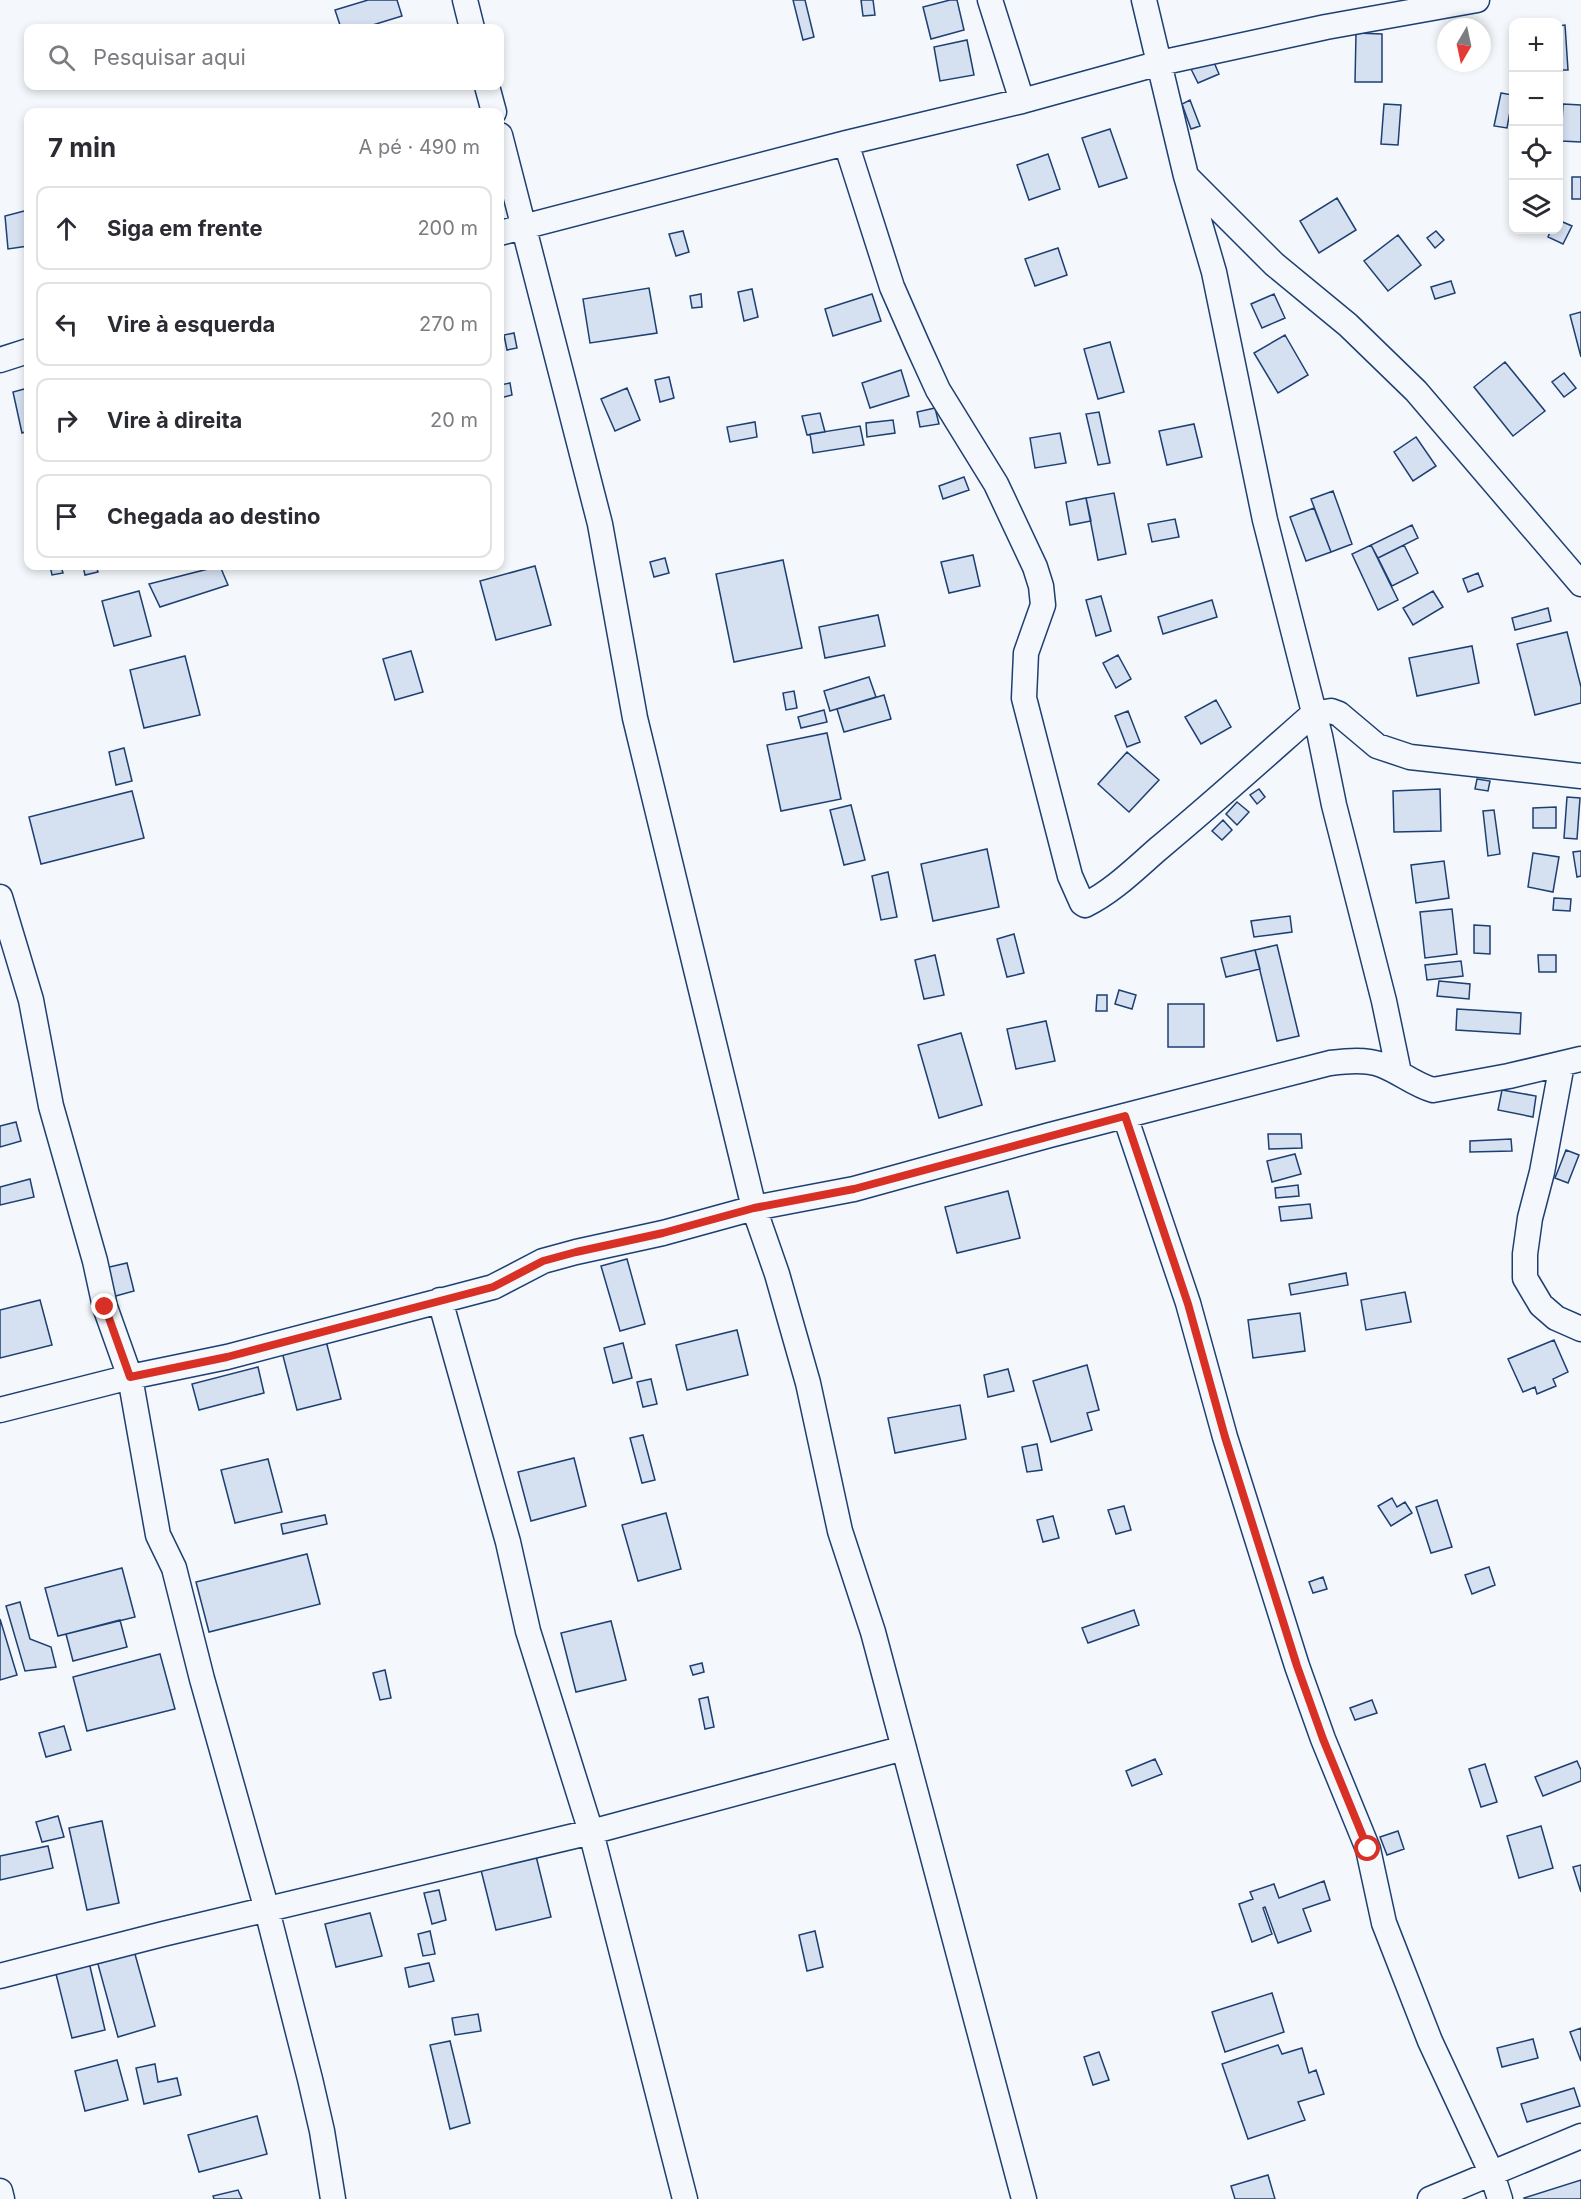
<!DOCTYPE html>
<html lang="pt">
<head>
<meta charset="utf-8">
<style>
  body { margin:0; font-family:Inter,sans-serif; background:#f2f2f3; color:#2b2b33 }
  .controls { position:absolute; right:18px; top:18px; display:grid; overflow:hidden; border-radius:12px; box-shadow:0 3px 9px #0003 }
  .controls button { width:54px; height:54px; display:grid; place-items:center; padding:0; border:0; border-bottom:2px solid #e1e1e2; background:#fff; color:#2b2b33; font:30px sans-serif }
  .compass { position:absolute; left:1437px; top:18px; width:54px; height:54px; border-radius:50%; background:#fff; box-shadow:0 3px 9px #0003; rotate:189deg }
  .stop { position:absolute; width:18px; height:18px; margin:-14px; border:4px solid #d93025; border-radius:50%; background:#fff }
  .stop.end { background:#d93025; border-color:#fff; box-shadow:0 2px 6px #0008 }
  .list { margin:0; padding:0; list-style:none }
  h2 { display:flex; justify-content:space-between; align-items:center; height:78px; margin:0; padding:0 24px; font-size:26px }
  h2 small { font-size:20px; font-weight:400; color:#7c7c81 }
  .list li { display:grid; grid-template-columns:39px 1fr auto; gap:18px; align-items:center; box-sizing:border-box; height:84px; margin:0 12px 12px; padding:0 12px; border:2px solid #e1e1e2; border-radius:12px }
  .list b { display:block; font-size:22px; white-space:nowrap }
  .list em { font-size:20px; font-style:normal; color:#7c7c81 }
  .icon { flex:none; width:33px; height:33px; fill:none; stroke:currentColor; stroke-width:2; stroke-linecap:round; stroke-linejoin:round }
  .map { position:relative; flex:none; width:1581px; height:2199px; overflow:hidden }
  .search { position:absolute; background:#fff; box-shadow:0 3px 9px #0003; left:24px; top:24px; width:480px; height:66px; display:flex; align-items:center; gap:15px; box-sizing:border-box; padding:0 21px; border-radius:12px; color:#7c7c81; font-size:22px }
  .panel { position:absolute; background:#fff; box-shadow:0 3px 9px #0003; left:24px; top:108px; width:480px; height:462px; border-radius:12px }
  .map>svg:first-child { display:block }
  .building { fill:#d5e0f0; stroke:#1d3f73; stroke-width:1.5 }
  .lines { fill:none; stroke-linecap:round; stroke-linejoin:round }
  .minor-casing { stroke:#1d3f73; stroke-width:27 }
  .minor { stroke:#f4f7fb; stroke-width:24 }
  .route { stroke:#d93025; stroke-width:8 }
</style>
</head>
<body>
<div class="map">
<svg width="1581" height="2199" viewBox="0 0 1581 2199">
  <rect width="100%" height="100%" fill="#f4f7fb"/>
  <!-- building -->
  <path class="building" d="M 368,0 L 397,0 L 402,16 L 363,28 L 341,28 L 335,10 Z
    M 793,0 L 805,0 L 814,37 L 803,40 Z
    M 861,0 L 873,0 L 875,15 L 863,16 Z
    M 950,0 L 957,0 L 964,30 L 931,39 L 923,7 Z
    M 1565,25 L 1568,70 L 1558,70 L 1558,26 Z
    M 1356,33 L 1382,34 L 1382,82 L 1355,82 Z
    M 967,40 L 974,75 L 940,81 L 934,47 Z
    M 1213,60 L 1219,74 L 1198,83 L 1191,69 Z
    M 1501,93 L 1513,95 L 1507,128 L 1494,126 Z
    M 1190,100 L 1200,126 L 1191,129 L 1182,104 Z
    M 1384,104 L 1401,105 L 1398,145 L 1381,144 Z
    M 1563,104 L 1581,105 L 1581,142 L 1561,141 Z
    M 1110,129 L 1127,178 L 1099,187 L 1082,138 Z
    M 1048,154 L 1060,189 L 1029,200 L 1017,165 Z
    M 1572,177 L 1581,177 L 1581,199 L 1572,199 Z
    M 1337,198 L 1356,230 L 1319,253 L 1300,221 Z
    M 28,210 L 28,246 L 8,249 L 5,216 Z
    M 1558,220 L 1572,226 L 1563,244 L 1548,237 L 1551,230 L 1558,230 Z
    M 683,231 L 689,252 L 676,256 L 669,234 Z
    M 1436,231 L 1444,240 L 1435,248 L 1427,238 Z
    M 1398,235 L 1421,265 L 1388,291 L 1364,261 Z
    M 1058,248 L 1067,275 L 1035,286 L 1025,259 Z
    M 1451,281 L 1455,293 L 1435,299 L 1431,287 Z
    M 649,288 L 657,333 L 590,343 L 583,299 Z
    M 752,289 L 758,317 L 744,321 L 738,292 Z
    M 701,294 L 702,307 L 692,308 L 690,296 Z
    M 872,294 L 881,321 L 833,336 L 825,309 Z
    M 1274,294 L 1285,318 L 1262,328 L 1251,304 Z
    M 1581,312 L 1581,357 L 1570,315 Z
    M 514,333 L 517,348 L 507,350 L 504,335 Z
    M 1285,335 L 1308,375 L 1278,393 L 1254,353 Z
    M 1110,342 L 1124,392 L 1098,399 L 1084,349 Z
    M 1505,362 L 1545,411 L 1513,436 L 1474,387 Z
    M 901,370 L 909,396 L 870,408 L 862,383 Z
    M 1564,373 L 1576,388 L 1564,397 L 1552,382 Z
    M 669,377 L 674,398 L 660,402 L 655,380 Z
    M 510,383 L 512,395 L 500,398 L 500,385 Z
    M 28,388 L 28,431 L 22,433 L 13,392 Z
    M 627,388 L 640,420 L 615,431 L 601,399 Z
    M 935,408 L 939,424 L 920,427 L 917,412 Z
    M 1099,412 L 1110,463 L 1098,465 L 1086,414 Z
    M 820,413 L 825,432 L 807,435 L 802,416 Z
    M 893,420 L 895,433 L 867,437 L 866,423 Z
    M 755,422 L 757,437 L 730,442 L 727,427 Z
    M 1194,424 L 1202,457 L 1167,465 L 1159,431 Z
    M 860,426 L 864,445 L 813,453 L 810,434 Z
    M 1060,433 L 1066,463 L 1035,468 L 1030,438 Z
    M 1416,437 L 1436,466 L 1413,481 L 1394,452 Z
    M 964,477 L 969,490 L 943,499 L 939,486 Z
    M 1333,491 L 1352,544 L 1331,552 L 1311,499 Z
    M 1114,493 L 1126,554 L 1098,560 L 1086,498 Z
    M 1086,498 L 1091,521 L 1070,525 L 1066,502 Z
    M 1314,508 L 1331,552 L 1306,561 L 1290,517 Z
    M 1175,519 L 1179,537 L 1152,542 L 1148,524 Z
    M 1412,525 L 1418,538 L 1378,558 L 1371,545 Z
    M 1371,545 L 1398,600 L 1378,610 L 1352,554 Z
    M 1404,545 L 1418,573 L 1392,586 L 1378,558 Z
    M 973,555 L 980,586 L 949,593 L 941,562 Z
    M 665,558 L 669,573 L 654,577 L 650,562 Z
    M 783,560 L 802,648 L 734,662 L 716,574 Z
    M 50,566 L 61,566 L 63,573 L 52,575 Z
    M 83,566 L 96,566 L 98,572 L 85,575 Z
    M 220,566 L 228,585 L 160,607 L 149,584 Z
    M 535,566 L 551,625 L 496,640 L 480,581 Z
    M 1478,573 L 1483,586 L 1468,592 L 1463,579 Z
    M 139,591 L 151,636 L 114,646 L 102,601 Z
    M 1433,591 L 1443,607 L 1413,625 L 1403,608 Z
    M 1101,596 L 1111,631 L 1096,636 L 1086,600 Z
    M 1212,600 L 1217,617 L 1163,634 L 1158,617 Z
    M 1548,608 L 1551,621 L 1515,630 L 1512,618 Z
    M 878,615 L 885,646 L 825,658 L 819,627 Z
    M 1567,632 L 1581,687 L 1581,703 L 1535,715 L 1517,644 Z
    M 1472,646 L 1479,683 L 1417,696 L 1409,658 Z
    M 411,651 L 423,692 L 395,700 L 383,659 Z
    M 1118,655 L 1131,679 L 1116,688 L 1103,663 Z
    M 185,656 L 200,715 L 144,728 L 130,670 Z
    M 869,677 L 876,697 L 830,711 L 824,691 Z
    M 794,691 L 797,708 L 786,710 L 783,693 Z
    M 884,695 L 891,719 L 844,732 L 837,709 Z
    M 1216,700 L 1231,727 L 1201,744 L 1185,717 Z
    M 824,710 L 827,722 L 801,728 L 798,717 Z
    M 1128,711 L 1140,742 L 1127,747 L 1115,716 Z
    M 827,733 L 841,799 L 781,811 L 767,745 Z
    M 124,748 L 132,781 L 116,785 L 109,752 Z
    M 1127,752 L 1159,780 L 1129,812 L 1098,784 Z
    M 1477,779 L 1490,781 L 1488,791 L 1475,789 Z
    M 1259,789 L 1265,797 L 1257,804 L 1250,795 Z
    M 1440,789 L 1441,831 L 1394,832 L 1393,791 Z
    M 132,791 L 144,838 L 41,864 L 29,817 Z
    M 1567,797 L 1580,798 L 1577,839 L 1564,838 Z
    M 1237,802 L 1249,812 L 1237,825 L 1226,814 Z
    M 851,805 L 865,860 L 844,865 L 830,810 Z
    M 1556,807 L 1556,828 L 1533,828 L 1533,808 Z
    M 1494,810 L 1500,854 L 1488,856 L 1483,811 Z
    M 1223,820 L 1232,830 L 1222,840 L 1212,831 Z
    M 987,849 L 999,907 L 933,921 L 921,864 Z
    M 1581,851 L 1581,876 L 1577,877 L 1573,852 Z
    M 1533,853 L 1559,857 L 1553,892 L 1528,887 Z
    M 1444,861 L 1449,898 L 1416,903 L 1411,865 Z
    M 888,872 L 897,917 L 881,920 L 872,876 Z
    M 1554,898 L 1571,899 L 1570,911 L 1553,910 Z
    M 1452,909 L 1457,954 L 1425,958 L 1420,912 Z
    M 1290,916 L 1292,932 L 1254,937 L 1251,921 Z
    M 1474,925 L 1490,926 L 1490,954 L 1474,953 Z
    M 1014,934 L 1024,973 L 1007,977 L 997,939 Z
    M 1277,945 L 1299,1036 L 1277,1041 L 1255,950 Z
    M 1255,950 L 1260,969 L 1226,977 L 1221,958 Z
    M 935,955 L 944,995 L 924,999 L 915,960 Z
    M 1538,955 L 1556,955 L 1556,972 L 1539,972 Z
    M 1461,961 L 1463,976 L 1427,980 L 1425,965 Z
    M 1439,981 L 1470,984 L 1469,999 L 1437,996 Z
    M 1119,990 L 1136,995 L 1132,1009 L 1115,1004 Z
    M 1097,995 L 1107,995 L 1107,1011 L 1096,1011 Z
    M 1168,1004 L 1204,1004 L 1204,1047 L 1168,1047 Z
    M 1457,1009 L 1521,1013 L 1520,1034 L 1456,1030 Z
    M 1046,1021 L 1055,1061 L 1016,1069 L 1007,1029 Z
    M 961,1033 L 982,1105 L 939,1118 L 918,1045 Z
    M 1502,1090 L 1536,1096 L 1533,1117 L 1498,1110 Z
    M 16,1122 L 21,1141 L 0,1147 L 0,1126 Z
    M 1268,1134 L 1301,1134 L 1302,1148 L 1269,1149 Z
    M 1511,1139 L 1512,1151 L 1470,1152 L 1470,1141 Z
    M 1566,1150 L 1579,1155 L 1568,1183 L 1555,1178 Z
    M 1295,1154 L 1301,1174 L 1272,1182 L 1267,1161 Z
    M 30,1179 L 34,1197 L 0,1205 L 0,1187 Z
    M 1298,1185 L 1299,1196 L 1276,1198 L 1275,1188 Z
    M 1008,1191 L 1020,1238 L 957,1253 L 945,1207 Z
    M 1310,1204 L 1312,1218 L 1281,1221 L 1279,1207 Z
    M 627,1259 L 645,1324 L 620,1331 L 601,1266 Z
    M 127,1263 L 134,1291 L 112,1297 L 105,1268 Z
    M 1346,1273 L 1348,1285 L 1291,1295 L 1289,1284 Z
    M 1405,1292 L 1411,1322 L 1366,1330 L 1361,1300 Z
    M 40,1300 L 52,1345 L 0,1358 L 0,1310 Z
    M 1300,1313 L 1305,1351 L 1253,1358 L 1248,1320 Z
    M 737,1330 L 748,1375 L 687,1390 L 676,1345 Z
    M 325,1337 L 341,1399 L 297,1410 L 281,1348 Z
    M 1554,1340 L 1568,1372 L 1553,1379 L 1556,1386 L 1537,1394 L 1535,1387 L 1523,1392 L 1508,1359 Z
    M 623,1343 L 632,1378 L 613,1383 L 604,1348 Z
    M 1087,1365 L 1099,1410 L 1087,1413 L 1092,1430 L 1051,1442 L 1033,1381 Z
    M 258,1367 L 264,1393 L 199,1410 L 192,1384 Z
    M 1008,1369 L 1014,1391 L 988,1397 L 984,1375 Z
    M 651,1379 L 657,1404 L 643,1407 L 637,1382 Z
    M 960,1405 L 966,1439 L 895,1453 L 888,1418 Z
    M 643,1435 L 655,1480 L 642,1483 L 630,1438 Z
    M 1037,1444 L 1042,1470 L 1027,1472 L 1022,1447 Z
    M 574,1458 L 586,1506 L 531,1521 L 518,1472 Z
    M 268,1459 L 282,1512 L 235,1523 L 221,1470 Z
    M 1392,1498 L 1397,1507 L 1405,1502 L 1412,1513 L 1391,1526 L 1378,1506 Z
    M 1437,1500 L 1452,1547 L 1431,1553 L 1416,1507 Z
    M 1124,1506 L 1131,1530 L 1116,1534 L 1108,1510 Z
    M 666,1513 L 681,1569 L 638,1581 L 622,1525 Z
    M 325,1515 L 327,1524 L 283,1534 L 281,1524 Z
    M 1053,1516 L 1059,1538 L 1043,1542 L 1037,1520 Z
    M 307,1554 L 320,1604 L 209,1632 L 196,1582 Z
    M 1489,1567 L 1495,1585 L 1472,1594 L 1465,1575 Z
    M 122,1568 L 135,1617 L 58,1636 L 45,1588 Z
    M 1323,1577 L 1327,1589 L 1313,1593 L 1309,1582 Z
    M 20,1602 L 30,1639 L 51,1647 L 56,1667 L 25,1671 L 6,1606 Z
    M 1134,1610 L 1139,1625 L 1088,1643 L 1082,1628 Z
    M 0,1619 L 17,1675 L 0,1680 Z
    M 120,1620 L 127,1647 L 73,1661 L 66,1634 Z
    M 611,1621 L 626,1680 L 576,1692 L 561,1633 Z
    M 160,1654 L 175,1709 L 87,1731 L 73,1677 Z
    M 702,1663 L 704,1672 L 693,1675 L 690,1666 Z
    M 385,1670 L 391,1698 L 380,1700 L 373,1673 Z
    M 708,1697 L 714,1727 L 705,1729 L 699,1699 Z
    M 1372,1700 L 1377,1713 L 1355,1720 L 1350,1708 Z
    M 64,1726 L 71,1750 L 46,1757 L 39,1733 Z
    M 1155,1759 L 1162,1774 L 1132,1786 L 1126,1771 Z
    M 1577,1761 L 1581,1770 L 1581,1781 L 1543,1796 L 1535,1777 Z
    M 1485,1764 L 1497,1802 L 1481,1807 L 1469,1769 Z
    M 58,1816 L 64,1837 L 42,1842 L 36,1822 Z
    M 102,1821 L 119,1903 L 87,1910 L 69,1828 Z
    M 1541,1826 L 1553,1868 L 1519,1878 L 1507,1836 Z
    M 1398,1831 L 1404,1849 L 1387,1855 L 1380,1837 Z
    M 48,1846 L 53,1868 L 0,1880 L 0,1856 Z
    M 536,1856 L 551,1917 L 496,1930 L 481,1870 Z
    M 1581,1865 L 1581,1892 L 1573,1867 Z
    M 1324,1881 L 1330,1900 L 1303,1909 L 1311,1931 L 1278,1943 L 1265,1907 L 1263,1908 L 1272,1934 L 1252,1942 L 1239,1904 L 1253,1899 L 1250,1892 L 1274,1884 L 1279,1898 Z
    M 439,1890 L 446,1920 L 432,1924 L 424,1893 Z
    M 370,1913 L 382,1956 L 336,1967 L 325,1924 Z
    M 430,1931 L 435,1954 L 423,1956 L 418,1934 Z
    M 815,1931 L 823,1967 L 807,1971 L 799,1935 Z
    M 133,1947 L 155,2026 L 118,2037 L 96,1957 Z
    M 88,1958 L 105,2030 L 72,2038 L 54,1966 Z
    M 429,1963 L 434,1981 L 409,1987 L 405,1968 Z
    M 1272,1993 L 1284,2032 L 1225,2052 L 1212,2012 Z
    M 478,2014 L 481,2031 L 455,2035 L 452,2018 Z
    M 1581,2028 L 1581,2061 L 1570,2032 Z
    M 1533,2039 L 1538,2058 L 1502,2067 L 1497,2048 Z
    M 450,2041 L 470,2123 L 450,2129 L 430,2045 Z
    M 1278,2045 L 1282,2054 L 1302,2048 L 1309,2073 L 1316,2070 L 1324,2094 L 1298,2102 L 1305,2120 L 1248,2139 L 1222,2064 Z
    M 1099,2052 L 1109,2080 L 1093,2085 L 1084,2057 Z
    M 117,2060 L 128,2100 L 85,2111 L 75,2071 Z
    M 155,2064 L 158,2082 L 177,2078 L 181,2095 L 144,2104 L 136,2068 Z
    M 1574,2088 L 1580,2106 L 1527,2122 L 1521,2104 Z
    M 257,2116 L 267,2154 L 199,2172 L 188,2135 Z
    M 1268,2175 L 1275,2199 L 1235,2199 L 1231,2186 Z
    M 1581,2180 L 1581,2199 L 1525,2199 L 1524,2198 Z
    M 238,2190 L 242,2199 L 214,2199 L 213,2196 Z"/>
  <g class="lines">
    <defs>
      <path id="minor" d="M 465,0 L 472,28
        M 990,0 L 1022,101
        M 1144,0 L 1186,176 L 1274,264 L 1348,325 L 1416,391 L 1581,584
        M 487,86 L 494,112
        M 500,135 L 600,524 L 635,718 L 754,1208 L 777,1274 L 808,1383 L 840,1531 L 873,1632 L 1024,2199
        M 846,143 L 892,287 L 917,344 L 938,390 L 996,484 L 1035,567 L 1041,586 L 1043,605 L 1026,653 L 1024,698 L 1070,876 L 1082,903 L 1085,905 C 1112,892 1135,869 1158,849 C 1211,805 1262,759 1313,714 L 1331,711 L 1339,714 L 1377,746 L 1410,757 L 1581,776
        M 1186,176 L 1214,272 L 1265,520 L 1320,736 L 1334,805 L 1384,1001 L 1399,1073
        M 500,233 L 846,143 L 1022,101 L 1160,63 L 1326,27 L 1477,0
        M 0,360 L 28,351
        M 0,897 L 31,1000 L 51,1106 L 95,1261 L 105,1307 L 130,1377 L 158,1535 L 174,1568 L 202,1679 L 267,1910 L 310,2079 L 322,2131 L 333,2199
        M 1562,1064 L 1542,1172 L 1530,1218 L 1525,1254 L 1525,1278 L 1541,1305 L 1556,1318 L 1581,1329
        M 1125,1116 L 1188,1303 L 1225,1437 L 1297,1666 L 1323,1739 L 1368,1849 L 1384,1923 L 1430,2041 L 1492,2174 L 1500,2199
        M 440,1300 L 508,1542 L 528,1631 L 591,1832 L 685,2199
        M 0,1410 L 130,1377 L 227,1357 L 493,1287 L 543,1261 L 576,1252 L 663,1233 L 754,1208 L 854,1189 L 1050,1135 L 1330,1063 C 1347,1061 1366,1059 1382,1065 C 1400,1072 1415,1085 1433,1090 L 1509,1076 L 1581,1059
        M 0,1976 L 163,1934 L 591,1832 L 904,1748
        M 0,2191 L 2,2199
        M 1430,2199 L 1581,2136"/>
    </defs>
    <!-- minor casing -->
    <use href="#minor" class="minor-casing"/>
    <!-- minor -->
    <use href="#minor" class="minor"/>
  </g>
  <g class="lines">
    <!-- route -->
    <path class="route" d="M 105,1307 L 130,1377 L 227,1357 L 493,1287 L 543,1261 L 576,1252 L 663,1233 L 754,1208 L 854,1189 L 1125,1116 L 1188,1304 L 1225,1437 L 1297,1666 L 1323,1739 L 1368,1849"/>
  </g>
</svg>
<div class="controls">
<button>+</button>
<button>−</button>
<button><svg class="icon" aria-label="locate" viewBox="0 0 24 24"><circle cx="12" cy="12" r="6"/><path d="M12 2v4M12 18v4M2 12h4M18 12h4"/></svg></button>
<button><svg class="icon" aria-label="layers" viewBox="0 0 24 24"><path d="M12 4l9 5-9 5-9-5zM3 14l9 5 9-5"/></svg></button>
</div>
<svg class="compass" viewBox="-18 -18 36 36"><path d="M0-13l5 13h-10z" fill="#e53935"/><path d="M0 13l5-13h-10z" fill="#7c7c81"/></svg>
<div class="stop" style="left:1368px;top:1849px"></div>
<div class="stop end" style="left:105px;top:1307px"></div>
<div class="search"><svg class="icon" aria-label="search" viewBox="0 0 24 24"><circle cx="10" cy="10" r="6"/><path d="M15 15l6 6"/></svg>Pesquisar aqui</div>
<section class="panel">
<h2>7 min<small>A pé · 490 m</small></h2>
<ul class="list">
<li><svg class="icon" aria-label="ahead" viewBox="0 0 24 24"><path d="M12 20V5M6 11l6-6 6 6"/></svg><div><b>Siga em frente</b></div><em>200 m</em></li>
<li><svg class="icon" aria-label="left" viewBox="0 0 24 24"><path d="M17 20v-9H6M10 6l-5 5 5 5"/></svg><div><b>Vire à esquerda</b></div><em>270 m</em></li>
<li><svg class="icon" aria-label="right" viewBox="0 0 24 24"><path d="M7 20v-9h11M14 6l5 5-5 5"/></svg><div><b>Vire à direita</b></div><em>20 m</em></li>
<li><svg class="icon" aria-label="arrive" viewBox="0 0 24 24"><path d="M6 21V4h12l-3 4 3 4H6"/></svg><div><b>Chegada ao destino</b></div></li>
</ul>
</section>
</div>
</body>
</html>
